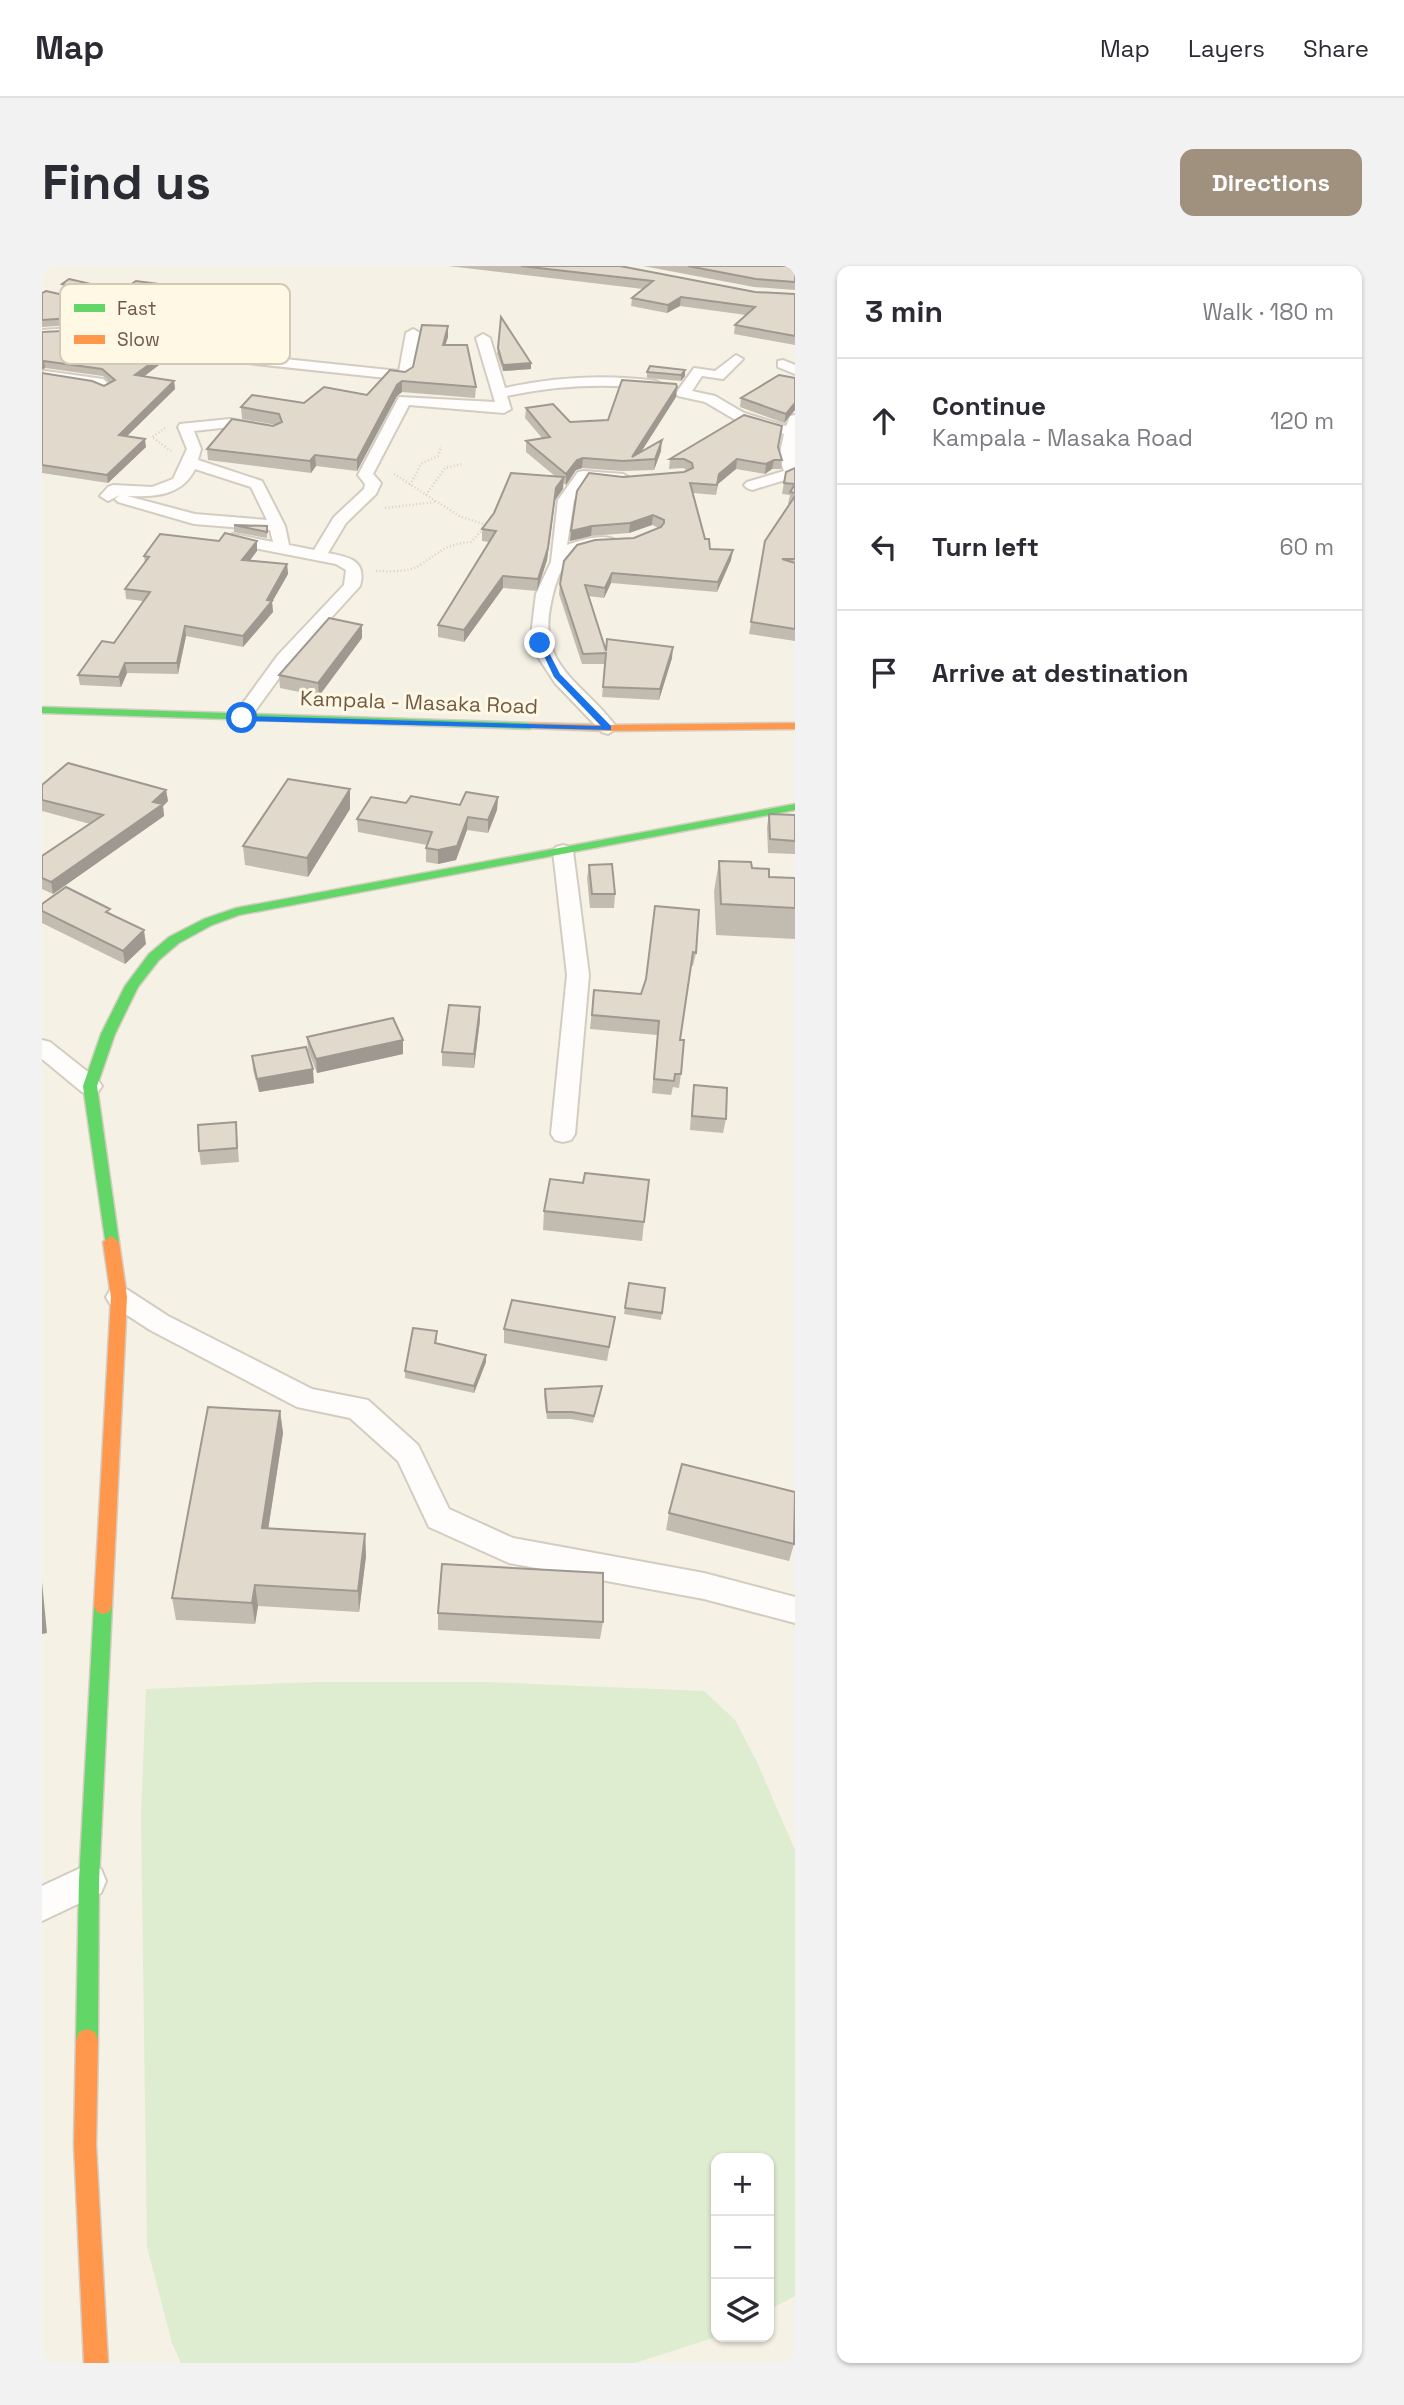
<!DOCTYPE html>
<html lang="en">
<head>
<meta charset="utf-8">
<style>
  body { margin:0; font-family:"Space Grotesk",sans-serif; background:#f2f2f3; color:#2b2b33 }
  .controls { position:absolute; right:21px; bottom:21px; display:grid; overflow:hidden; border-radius:14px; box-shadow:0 2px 5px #0004 }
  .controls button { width:63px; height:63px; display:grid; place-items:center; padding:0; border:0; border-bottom:2px solid #e1e1e2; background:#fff; color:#2b2b33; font:35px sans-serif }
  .stop { position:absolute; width:21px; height:21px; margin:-16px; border:5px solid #1a73e8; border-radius:50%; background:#fff }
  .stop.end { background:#1a73e8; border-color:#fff; box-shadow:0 2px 7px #0008 }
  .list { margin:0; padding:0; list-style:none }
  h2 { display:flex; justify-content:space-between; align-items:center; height:91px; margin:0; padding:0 28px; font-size:30px }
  h2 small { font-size:23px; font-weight:400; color:#7c7c81 }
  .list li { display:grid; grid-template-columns:46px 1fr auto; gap:21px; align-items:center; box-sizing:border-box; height:126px; padding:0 28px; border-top:2px solid #e1e1e2 }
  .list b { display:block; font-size:26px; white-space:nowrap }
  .list p { margin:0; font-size:23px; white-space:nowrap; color:#7c7c81 }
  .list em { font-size:23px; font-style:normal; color:#7c7c81 }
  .icon { flex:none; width:38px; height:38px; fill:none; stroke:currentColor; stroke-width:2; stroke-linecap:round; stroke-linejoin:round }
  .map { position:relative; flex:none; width:753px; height:2097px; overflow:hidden; border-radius:14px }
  header { display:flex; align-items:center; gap:42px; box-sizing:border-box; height:98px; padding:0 35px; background:#fff; border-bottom:2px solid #e1e1e2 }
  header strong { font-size:33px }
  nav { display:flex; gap:38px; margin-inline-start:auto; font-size:24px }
  .intro { display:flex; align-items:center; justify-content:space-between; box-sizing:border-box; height:168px; padding:0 42px }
  h1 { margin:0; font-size:49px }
  .button { padding:18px 32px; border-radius:14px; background:#a0907e; color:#fff; font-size:24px; font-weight:700 }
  main { display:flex; gap:42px; padding:0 42px }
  aside { flex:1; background:#fff; border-radius:14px; box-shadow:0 2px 5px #0004 }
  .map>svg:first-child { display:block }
  .green { fill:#deecd0 }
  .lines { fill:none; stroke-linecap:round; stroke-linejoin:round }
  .street-casing { stroke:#d4ccc0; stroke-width:4 }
  .fast-casing { stroke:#d6cdc2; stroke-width:3 }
  .slow-casing { stroke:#d6cdc2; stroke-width:3 }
  .path { stroke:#d7d0c8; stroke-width:2.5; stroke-dasharray:1 2.5; stroke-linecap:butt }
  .street { fill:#fefdfb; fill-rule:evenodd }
  .fast { fill:#63d668; fill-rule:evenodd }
  .slow { fill:#ff974d; fill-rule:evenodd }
  .wall { fill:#c2bbb0 }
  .shaded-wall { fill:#9e9890 }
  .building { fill:#e2d9cd; stroke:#9e9890; stroke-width:2 }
  .route { fill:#1a73e8 }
  .labels { text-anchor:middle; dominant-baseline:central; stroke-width:6; stroke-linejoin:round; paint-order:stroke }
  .far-street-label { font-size:21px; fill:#715b47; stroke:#fff8e4 }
  .key { fill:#fff8e4; stroke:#d4c9b5; stroke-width:2 }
  .key-label { font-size:19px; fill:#715b47 }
</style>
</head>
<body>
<header>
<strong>Map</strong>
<nav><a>Map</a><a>Layers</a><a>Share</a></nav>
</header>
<div class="intro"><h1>Find us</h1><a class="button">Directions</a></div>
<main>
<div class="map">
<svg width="753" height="2097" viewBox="0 0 753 2097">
  <rect width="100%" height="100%" fill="#f6f1e5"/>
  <!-- green -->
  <path class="green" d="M 276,1416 L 444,1416 L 662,1425 L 693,1454 L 714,1494 L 753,1584 L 753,2030 L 727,2044 L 727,1892 L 674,1892 L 674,2071 L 593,2097 L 139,2097 L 130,2077 L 105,1981 L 99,1550 L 104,1423 Z"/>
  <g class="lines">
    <defs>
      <path id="street" d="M 38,29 L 92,41 L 93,44 L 68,67 L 0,72 L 0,64 L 60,60 L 77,46 L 34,36 L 32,33 Z
        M 371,63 L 378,67 L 370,110 L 363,114 L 129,89 L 77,71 L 84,67 L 130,81 L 357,105 L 364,67 Z
        M 441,68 L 448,72 L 463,122 C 513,111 563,108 614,115 L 621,119 L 614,123 C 564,117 514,119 465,130 L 469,143 L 462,147 L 367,139 L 331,208 L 339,217 L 334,228 L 304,257 L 286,287 C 307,291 325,294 318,320 L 248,397 L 205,456 L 193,456 L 190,452 L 236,389 L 302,319 L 304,304 L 294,298 L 191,278 L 183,273 L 191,268 L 231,276 L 228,264 L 152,258 L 76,236 L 73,233 L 78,229 L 66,235 L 58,230 L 66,221 L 71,219 L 110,221 L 131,213 L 145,183 L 136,161 L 138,158 L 188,153 L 226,160 L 228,163 L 221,167 L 188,161 L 152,165 L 159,183 L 156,194 L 220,215 L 243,260 L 247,279 L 272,284 L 292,251 L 322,223 L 323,218 L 316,209 L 357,131 L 453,136 L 434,72 ZM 153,203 L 209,221 L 225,254 L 153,248 L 85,230 C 113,231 140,230 153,203 Z
        M 694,89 L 701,93 L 681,113 L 660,110 L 650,125 L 673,130 L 702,147 L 744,160 L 748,150 L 753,149 L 753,211 L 710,224 L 705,222 L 702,219 L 705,216 L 742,205 L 737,191 L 742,168 L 692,153 L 663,136 L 636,130 L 634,127 L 652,102 L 673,105 Z
        M 741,94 L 753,99 L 753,108 L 736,101 L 736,95 Z
        M 3,105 L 61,113 L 71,122 L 64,126 L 52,120 L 0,112 L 0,106 Z
        M 541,205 L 581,208 L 589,213 L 581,218 L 545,214 L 532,234 L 525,279 C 538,274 565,266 576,276 C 564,288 541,279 527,293 C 517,304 512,322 509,337 C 494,402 544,418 575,462 L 566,468 L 560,466 L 513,417 L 496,391 L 489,369 L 494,328 L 509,296 L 516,234 L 536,206 Z
        M 521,579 L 528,581 L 531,585 L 547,709 L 533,868 L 529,874 L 521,876 L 513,874 L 509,868 L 525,709 L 511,585 L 514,581 Z
        M 0,774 L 8,776 L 56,814 L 60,820 L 56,826 L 48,828 L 40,826 L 0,793 Z
        M 77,1021 L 86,1024 L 126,1050 L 270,1123 L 326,1134 L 376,1179 L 407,1243 L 471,1272 L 662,1307 L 753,1331 L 753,1357 L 662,1333 L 467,1297 L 387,1261 L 356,1195 L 308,1152 L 255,1141 L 108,1064 L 68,1038 L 64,1031 L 68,1024 Z
        M 47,1598 L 59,1603 L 64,1615 L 59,1627 L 0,1655 L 0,1620 Z"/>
      <path id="fast" d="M 0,441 L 488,457 L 494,460 L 488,463 L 0,447 Z
        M 753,538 L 753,544 L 197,649 L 170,659 L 137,677 L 117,694 L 96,721 L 73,768 L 55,820 L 77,976 L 69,982 L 64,980 L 41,820 L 59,768 L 83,720 L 107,688 L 127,671 L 162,653 L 194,642 Z
        M 61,1332 L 67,1334 L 70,1340 L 57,1615 L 56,1774 L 53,1782 L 45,1785 L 37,1782 L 34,1774 L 37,1615 L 52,1340 L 55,1334 Z"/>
      <path id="slow" d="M 488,457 L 566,459 L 753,457 L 753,463 L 566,465 L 484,462 L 482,460 Z
        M 69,970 L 77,976 L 85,1031 L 70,1340 L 67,1346 L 61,1348 L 55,1346 L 52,1340 L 69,1031 L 61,976 Z
        M 45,1763 L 53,1766 L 56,1774 L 54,1879 L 66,2097 L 42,2097 L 32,1879 L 34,1774 L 37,1766 Z"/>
    </defs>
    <!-- street casing -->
    <use href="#street" class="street-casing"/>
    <!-- fast casing -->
    <use href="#fast" class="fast-casing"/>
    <!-- slow casing -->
    <use href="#slow" class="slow-casing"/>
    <!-- path -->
    <path class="path" d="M 123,162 L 110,171 L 129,185
      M 352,208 L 419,251 L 445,259
      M 368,219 L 379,198 L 396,190 L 399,180
      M 384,229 L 403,202 L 421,198
      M 343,242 L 393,236
      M 334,305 C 348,305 366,307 378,299 C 400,285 401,279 429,276 L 444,260"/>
    <!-- street -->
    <use href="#street" class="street"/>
    <!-- fast -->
    <use href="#fast" class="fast"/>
    <!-- slow -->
    <use href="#slow" class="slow"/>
  </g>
  <!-- wall -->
  <path class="wall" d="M 406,0 L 578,0 L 713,26 L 753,28 L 753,79 L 692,68 L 693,59 L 704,49 L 638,40 L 625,47 L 589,40 L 590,32 L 601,23 Z
    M 601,0 L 753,0 L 753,24 L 712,21 Z
    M 20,18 L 79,25 L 148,28 L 128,43 L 129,47 L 114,58 L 120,64 L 110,72 L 78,62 L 77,56 L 93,43 L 93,39 L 21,23 Z
    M 0,27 L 70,40 L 71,47 L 59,57 L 0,61 Z
    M 0,66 L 120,89 L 116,92 L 117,99 L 103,110 L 132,115 L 133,123 L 85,170 L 104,181 L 66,217 L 0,207 L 0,107 L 62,120 L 68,117 L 61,110 L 3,102 L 0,104 Z
    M 406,71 L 403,79 L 434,121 L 433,132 L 360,126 L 355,130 L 315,205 L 274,200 L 269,207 L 166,194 L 165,183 L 234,159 L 200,153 L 199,141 L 262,137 L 325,129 L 371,101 Z
    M 456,82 L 489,103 L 461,105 L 455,88 Z
    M 605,106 L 643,110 L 639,115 L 605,112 Z
    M 753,112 L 753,144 L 742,157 L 698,141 L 699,132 Z
    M 635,121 L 634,131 L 599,186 L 619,185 L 612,204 L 580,205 L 540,202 L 534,204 L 524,219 L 521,217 L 521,223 L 513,234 L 505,294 L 495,325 L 461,322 L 422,376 L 396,371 L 396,359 L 447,276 L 440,275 L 440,263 L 514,211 L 484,186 L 484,175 L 500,172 L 483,152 L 484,142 L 528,156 L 566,154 Z
    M 736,182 L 740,194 L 739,203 L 730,203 L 723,208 L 694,203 L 676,218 L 674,229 L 651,227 L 663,273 L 668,283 L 689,294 L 675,326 L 569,317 L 562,332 L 546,330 L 564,385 L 630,392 L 617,434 L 560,431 L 563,398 L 540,398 L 517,328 L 518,318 L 592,272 L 617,262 L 610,259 L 587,267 L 549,270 L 528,275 L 529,265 L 581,211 L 642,206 L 645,204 L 641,202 L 627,203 L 628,193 Z
    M 753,202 L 753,375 L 707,368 L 723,275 L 748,238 L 746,238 L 748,229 L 740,228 L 744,206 Z
    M 192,259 L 225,260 L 225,272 L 192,266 Z
    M 215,285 L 208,294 L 245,298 L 246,308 L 230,336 L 231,346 L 201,381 L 144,370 L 136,408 L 85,407 L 79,421 L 38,419 L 36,409 L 72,377 L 101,335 L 84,333 L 83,323 L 103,297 L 102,290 Z
    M 320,372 L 277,430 L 238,422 L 237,409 Z
    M 0,519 L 124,524 L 126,535 L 121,540 L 122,550 L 11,628 L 0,623 L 0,590 L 48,558 L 0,545 Z
    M 456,531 L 455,544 L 446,567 L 425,564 L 414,594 L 396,598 L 384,596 L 384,582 L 385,579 L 316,566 L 315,553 L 364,537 L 418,539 Z
    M 308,543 L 266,611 L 203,599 L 201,580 Z
    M 727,548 L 753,549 L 753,588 L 726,587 L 725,561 Z
    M 677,595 L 710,602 L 727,611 L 753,612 L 753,673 L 674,669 L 672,625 Z
    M 547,599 L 573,628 L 572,642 L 548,642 L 545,612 Z
    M 0,638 L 69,648 L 104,678 L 83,698 L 0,657 Z
    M 613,640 L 654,687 L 651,700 L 649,700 L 638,774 L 639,808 L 637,822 L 631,821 L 629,829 L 610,827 L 615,769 L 548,763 L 552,724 L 599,728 L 604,714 Z
    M 438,741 L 438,754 L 432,802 L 400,800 L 400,786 Z
    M 265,771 L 361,788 L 275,807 L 266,784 Z
    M 210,790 L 272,817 L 217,826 L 211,804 Z
    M 652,819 L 684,853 L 681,867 L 648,864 L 650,832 Z
    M 195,870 L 197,896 L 159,899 L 157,885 Z
    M 502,945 L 602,956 L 600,975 L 501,964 Z
    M 587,1017 L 623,1022 L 619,1054 L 582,1048 Z
    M 573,1051 L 565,1095 L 462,1077 L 462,1063 Z
    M 395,1072 L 394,1077 L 444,1089 L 444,1096 L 432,1127 L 363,1112 L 363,1105 Z
    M 560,1120 L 551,1157 L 529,1153 L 505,1153 L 502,1130 L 503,1123 Z
    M 238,1145 L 241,1167 L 226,1263 L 323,1268 L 324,1290 L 317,1346 L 216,1340 L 213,1358 L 134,1354 L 130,1332 Z
    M 627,1247 L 753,1275 L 747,1295 L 624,1264 Z
    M 396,1347 L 561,1356 L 558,1373 L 396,1364 Z"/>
  <!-- shaded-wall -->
  <path class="shaded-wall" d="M 147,22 L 148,28 L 128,43 L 129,47 L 108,62 L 107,56 L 123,41 Z
    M 639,31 L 638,40 L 625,47 L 626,39 Z
    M 70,40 L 71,47 L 59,57 L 58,50 Z
    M 120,58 L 120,64 L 110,72 L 109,66 Z
    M 406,60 L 406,71 L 400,90 L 401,79 Z
    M 119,81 L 120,89 L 116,92 L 117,99 L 94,116 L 93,109 L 107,90 Z
    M 2,95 L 3,102 L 0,104 L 0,96 Z
    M 489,97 L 489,103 L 461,105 L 461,99 Z
    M 643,104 L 643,110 L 639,115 L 639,109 Z
    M 132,115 L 133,123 L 78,177 L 77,169 Z
    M 360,115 L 360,126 L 355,130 L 315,205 L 315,194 L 355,119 Z
    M 635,121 L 634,131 L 594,194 L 590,191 Z
    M 753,137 L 753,144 L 742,157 L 744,148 Z
    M 103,173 L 104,181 L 66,217 L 65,209 Z
    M 620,174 L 619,185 L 612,204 L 613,193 Z
    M 273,189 L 274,200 L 269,207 L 268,195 Z
    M 541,192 L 540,202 L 534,204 L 524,219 L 524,208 L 535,194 Z
    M 695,193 L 694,203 L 676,218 L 674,229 L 677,208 Z
    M 732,194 L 730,203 L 723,208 L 724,198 Z
    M 522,211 L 521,223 L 513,234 L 505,294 L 495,325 L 496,313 L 514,222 Z
    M 611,249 L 610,259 L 587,267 L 588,257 Z
    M 550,260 L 549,270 L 528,275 L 529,265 Z
    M 215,275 L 215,285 L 201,304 L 200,294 Z
    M 691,284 L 689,294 L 675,326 L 676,316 Z
    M 245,298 L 246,308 L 230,336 L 231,346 L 201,381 L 201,370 L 225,334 Z
    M 570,307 L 569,317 L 562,332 L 563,322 Z
    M 461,310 L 461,322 L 422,376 L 422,364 Z
    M 320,359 L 320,372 L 277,430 L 276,417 Z
    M 143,360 L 144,370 L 136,408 L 135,397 Z
    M 631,381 L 630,392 L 617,434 L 618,423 Z
    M 83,397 L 85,407 L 79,421 L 77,411 Z
    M 308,523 L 308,543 L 266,611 L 265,592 Z
    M 124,524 L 126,535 L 121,540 L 122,550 L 11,628 L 9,616 L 111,536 Z
    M 456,531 L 455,544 L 446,567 L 446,554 Z
    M 426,551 L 425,564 L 414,594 L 396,598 L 396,584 Z
    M 102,664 L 104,678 L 83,698 L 81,685 Z
    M 438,741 L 438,754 L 432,802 L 432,788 Z
    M 361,774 L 361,788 L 275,807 L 274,793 Z
    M 271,803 L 272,817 L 217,826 L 215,813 Z
    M 444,1089 L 444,1096 L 432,1127 L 432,1120 Z
    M 238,1145 L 241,1167 L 223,1284 L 220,1262 Z
    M 323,1268 L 324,1290 L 317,1346 L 316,1325 Z
    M 0,1316 L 5,1367 L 0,1368 Z
    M 213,1319 L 216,1340 L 213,1358 L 210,1337 Z"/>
  <!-- building -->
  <path class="building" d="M 479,0 L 578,0 L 713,26 L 753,28 L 753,70 L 693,59 L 713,41 L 639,31 L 626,39 L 590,32 L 611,15 Z
    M 646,0 L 753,0 L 753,16 L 714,13 Z
    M 27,13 L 79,25 L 94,15 L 147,22 L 123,41 L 128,41 L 107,56 L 120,58 L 109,66 L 77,56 L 93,43 L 93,34 L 20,18 Z
    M 4,25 L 70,40 L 58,50 L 0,54 L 0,27 Z
    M 459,51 L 489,97 L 461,99 L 456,82 Z
    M 380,59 L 406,60 L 401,79 L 425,79 L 434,121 L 360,115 L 355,119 L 315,194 L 273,189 L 268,195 L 165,183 L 190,153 L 231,160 L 240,156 L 237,148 L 199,141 L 210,129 L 262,137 L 282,121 L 325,129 L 348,104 L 363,106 L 371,101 Z
    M 61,63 L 119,81 L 107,90 L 116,92 L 93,109 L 132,115 L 77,169 L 103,173 L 65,209 L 0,199 L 0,107 L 50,115 L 62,120 L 73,114 L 60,103 L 2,95 L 0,96 L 0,66 Z
    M 608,100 L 643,104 L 639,109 L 605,106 Z
    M 737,109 L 753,112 L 753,137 L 744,148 L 699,132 Z
    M 580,114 L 634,118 L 635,121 L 590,191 L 620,174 L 613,193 L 581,195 L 541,192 L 535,194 L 524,208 L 484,175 L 508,171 L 484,142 L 511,138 L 528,156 L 566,154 Z
    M 702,149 L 740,160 L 736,181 L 740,194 L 732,194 L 724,198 L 695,193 L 677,208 L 675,219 L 648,217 L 663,273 L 667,273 L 668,283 L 691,284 L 676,316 L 570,307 L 563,322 L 543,319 L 564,385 L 565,373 L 631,381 L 618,423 L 561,421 L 564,387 L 541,388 L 518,318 L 522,295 L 535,279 L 553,274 L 592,272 L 619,261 L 622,257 L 622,254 L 611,249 L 588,257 L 550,260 L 529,265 L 535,225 L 547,207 L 581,211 L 642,206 L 651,202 L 650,197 L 642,193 L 628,193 Z
    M 753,202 L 753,218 L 742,217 L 744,206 Z
    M 469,207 L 522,211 L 514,222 L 506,282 L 496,313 L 461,310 L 422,364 L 396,359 L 454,265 L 440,263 L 452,247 Z
    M 753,218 L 753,227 L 748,226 Z
    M 753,230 L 753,293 L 740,293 L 753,297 L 753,363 L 709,356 L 723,275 Z
    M 192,259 L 225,260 L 225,266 Z
    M 183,267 L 215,275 L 200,294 L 245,298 L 225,334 L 230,335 L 201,370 L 143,360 L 135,397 L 83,397 L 77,411 L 36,409 L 60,375 L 72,377 L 108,326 L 83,323 L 107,291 L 102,290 L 118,268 L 177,275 Z
    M 287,352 L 320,359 L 276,417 L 237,409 Z
    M 26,497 L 124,524 L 111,536 L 121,538 L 9,616 L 0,612 L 0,590 L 61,549 L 0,534 L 0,519 Z
    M 246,513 L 308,523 L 265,592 L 201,580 Z
    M 424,526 L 456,531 L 446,554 L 426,551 L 415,580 L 396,584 L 384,582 L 390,566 L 315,553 L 329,531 L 364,537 L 369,530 L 418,539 Z
    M 727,548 L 753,549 L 753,575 L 728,573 Z
    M 677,595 L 709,596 L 710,602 L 727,603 L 727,611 L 753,612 L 753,642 L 679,638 Z
    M 570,598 L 573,628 L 550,628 L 547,599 Z
    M 24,621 L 68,643 L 64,646 L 102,664 L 81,685 L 0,645 L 0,638 Z
    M 613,640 L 657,644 L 654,687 L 651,686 L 638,774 L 642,774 L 639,808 L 633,808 L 632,815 L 612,813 L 617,755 L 550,749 L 552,724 L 599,728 L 604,713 Z
    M 407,739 L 438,741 L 432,788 L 400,786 Z
    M 351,752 L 361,774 L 274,793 L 265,771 Z
    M 264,781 L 271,803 L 215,813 L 210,790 Z
    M 652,819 L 685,822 L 684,853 L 650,850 Z
    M 194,856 L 195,882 L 157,885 L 156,859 Z
    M 543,907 L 607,914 L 602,956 L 502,945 L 508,913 L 541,917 Z
    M 587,1017 L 623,1022 L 620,1047 L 583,1042 Z
    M 470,1034 L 573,1051 L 567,1081 L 462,1063 Z
    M 371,1062 L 395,1065 L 393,1077 L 444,1089 L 432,1120 L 363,1105 Z
    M 560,1120 L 552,1150 L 530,1146 L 505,1146 L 503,1123 Z
    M 166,1141 L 238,1145 L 220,1262 L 323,1268 L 316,1325 L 213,1319 L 210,1337 L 130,1332 Z
    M 640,1198 L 753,1226 L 752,1278 L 627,1247 Z
    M 400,1298 L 561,1307 L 561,1356 L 396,1347 Z"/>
  <!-- route -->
  <path class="route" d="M 495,375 L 501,375 L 518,408 L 569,460 L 569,464 L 200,455 L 196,452 L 200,450 L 559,460 L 512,411 Z"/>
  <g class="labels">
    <!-- far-street labels -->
    <g class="far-street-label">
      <text transform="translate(377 436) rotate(2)">Kampala - Masaka Road</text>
    </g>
  </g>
  <!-- legend -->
  <rect x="18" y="18" width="230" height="80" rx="10" class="key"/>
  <rect x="32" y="38" width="31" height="8" fill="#63d668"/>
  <rect x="32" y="69" width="31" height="9" fill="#ff974d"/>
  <g class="key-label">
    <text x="75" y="49">Fast</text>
    <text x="75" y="80">Slow</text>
  </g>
</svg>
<div class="controls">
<button>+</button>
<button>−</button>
<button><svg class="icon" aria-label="layers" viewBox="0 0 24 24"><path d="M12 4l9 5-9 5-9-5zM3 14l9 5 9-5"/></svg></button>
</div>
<div class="stop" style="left:200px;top:452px"></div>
<div class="stop end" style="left:498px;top:377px"></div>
</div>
<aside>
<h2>3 min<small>Walk · 180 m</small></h2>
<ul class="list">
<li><svg class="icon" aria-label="ahead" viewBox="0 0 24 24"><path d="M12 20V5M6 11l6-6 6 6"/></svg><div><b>Continue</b><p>Kampala - Masaka Road</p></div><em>120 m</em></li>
<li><svg class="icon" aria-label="left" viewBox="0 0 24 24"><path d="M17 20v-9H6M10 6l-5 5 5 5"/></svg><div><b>Turn left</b></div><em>60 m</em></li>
<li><svg class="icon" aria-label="arrive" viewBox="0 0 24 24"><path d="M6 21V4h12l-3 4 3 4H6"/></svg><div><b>Arrive at destination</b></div></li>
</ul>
</aside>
</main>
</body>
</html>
